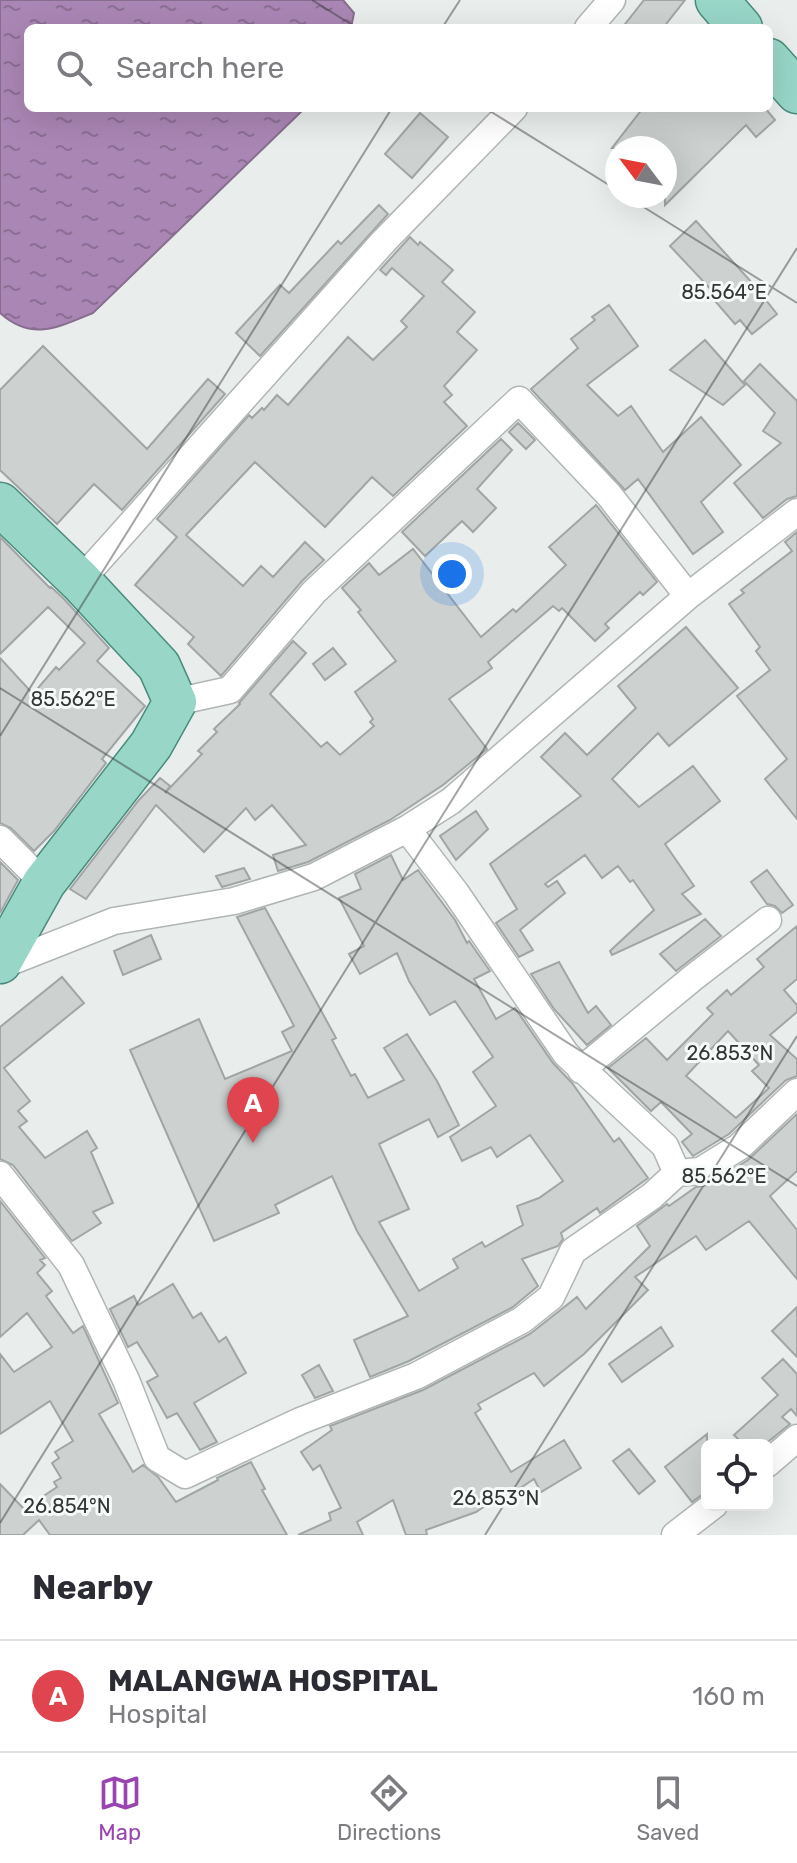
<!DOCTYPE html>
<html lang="en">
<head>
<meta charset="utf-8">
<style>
  body { margin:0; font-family:Rubik,sans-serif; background:#f7f7f7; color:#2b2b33 }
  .controls { position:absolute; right:24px; bottom:24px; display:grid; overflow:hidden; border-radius:12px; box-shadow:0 8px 32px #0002 }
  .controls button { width:72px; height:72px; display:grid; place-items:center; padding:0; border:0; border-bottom:2px solid #e1e1e2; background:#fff; color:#2b2b33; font:40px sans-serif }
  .compass { position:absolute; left:605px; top:136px; width:72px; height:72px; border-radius:50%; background:#fff; box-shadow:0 8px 32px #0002; rotate:302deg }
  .you { position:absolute; left:452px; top:574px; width:28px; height:28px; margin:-20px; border:6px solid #fff; border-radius:50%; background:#1a73e8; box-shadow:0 0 0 12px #1a73e833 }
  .badge { display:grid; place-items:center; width:52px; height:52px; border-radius:50%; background:#9a44b1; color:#fff; font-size:26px; font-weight:700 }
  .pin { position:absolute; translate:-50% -66px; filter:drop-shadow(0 2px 4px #0008) }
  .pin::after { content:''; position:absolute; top:42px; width:28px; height:24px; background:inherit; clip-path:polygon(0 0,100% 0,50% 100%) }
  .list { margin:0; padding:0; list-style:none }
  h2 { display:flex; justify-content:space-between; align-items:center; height:104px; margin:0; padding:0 32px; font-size:34px }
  h2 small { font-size:26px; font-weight:400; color:#7c7c81 }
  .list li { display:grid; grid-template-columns:52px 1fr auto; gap:24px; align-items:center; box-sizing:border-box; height:112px; padding:0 32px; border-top:2px solid #e1e1e2 }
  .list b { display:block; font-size:30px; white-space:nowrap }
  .list p { margin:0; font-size:26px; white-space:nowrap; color:#7c7c81 }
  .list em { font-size:26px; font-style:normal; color:#7c7c81 }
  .icon { flex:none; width:44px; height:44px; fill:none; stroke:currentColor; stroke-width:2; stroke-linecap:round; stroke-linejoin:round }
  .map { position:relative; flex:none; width:797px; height:1535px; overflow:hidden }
  .search { position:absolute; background:#fff; box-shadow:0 8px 32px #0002; left:24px; right:24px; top:24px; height:88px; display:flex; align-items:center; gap:20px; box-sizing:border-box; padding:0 28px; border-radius:12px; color:#7c7c81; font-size:30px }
  .sheet { height:216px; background:#fff }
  nav { display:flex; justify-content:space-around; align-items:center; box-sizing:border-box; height:112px; border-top:2px solid #e1e1e2; background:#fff; font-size:22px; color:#7c7c81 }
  nav a { display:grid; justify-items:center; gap:4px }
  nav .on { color:#9a44b1 }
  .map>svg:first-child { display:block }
  .water { fill:url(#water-ripples); stroke:#876e8e; stroke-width:2 }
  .building { fill:#cdd2d1; stroke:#a1a6a5; stroke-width:2; fill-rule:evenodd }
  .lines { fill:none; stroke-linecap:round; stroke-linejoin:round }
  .minor-casing { stroke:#b1b6b4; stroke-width:29 }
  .primary-casing { stroke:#498c7c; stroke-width:45 }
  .minor { stroke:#fff; stroke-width:26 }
  .primary { stroke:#98d6c8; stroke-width:42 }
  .ticks { fill:none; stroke:#343635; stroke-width:2; stroke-opacity:0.45 }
  .ticks-label { font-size:20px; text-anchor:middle; fill:#343635; stroke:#f6fbf9; stroke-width:6; stroke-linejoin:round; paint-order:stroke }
</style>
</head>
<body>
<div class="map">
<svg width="797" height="1535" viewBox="0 0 797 1535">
  <defs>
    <pattern id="water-ripples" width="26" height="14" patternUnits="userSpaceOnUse" patternTransform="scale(2)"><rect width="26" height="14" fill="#aa86b4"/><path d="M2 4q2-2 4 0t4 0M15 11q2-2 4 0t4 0" fill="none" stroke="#8b6e93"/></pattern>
  </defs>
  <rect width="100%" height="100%" fill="#e9eeec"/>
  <!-- water -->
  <path class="water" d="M 0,0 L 343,0 L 354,13 L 351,28 L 28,28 L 28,108 L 305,108 L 93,313 C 58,327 32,342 0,313 Z"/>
  <!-- building -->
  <path class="building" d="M 644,0 L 685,0 L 663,28 L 622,28 Z
    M 643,108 L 765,108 L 775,120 L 756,137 L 746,125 L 665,205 L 665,148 L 612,148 Z
    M 420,113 L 448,137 L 412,178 L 385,154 Z
    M 379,205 L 388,214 L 260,356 L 236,333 L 280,285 L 289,293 L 338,241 L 341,244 Z
    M 696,221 L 754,285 L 777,314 L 752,334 L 740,320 L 735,324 L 715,301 L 719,298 L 670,246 Z
    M 410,237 L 418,245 L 420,242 L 453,270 L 442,282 L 475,312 L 457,332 L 477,350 L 444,386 L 452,395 L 444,402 L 467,426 L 393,496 L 372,477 L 325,527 L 255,462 L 186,535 L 243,586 L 261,566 L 273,577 L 305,542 L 324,560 L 302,581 L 221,676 L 188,644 L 194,637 L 135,585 L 177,537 L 157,519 L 249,415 L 252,418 L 262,408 L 264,410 L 277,395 L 288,405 L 348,337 L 373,360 L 407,327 L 401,321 L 424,296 L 392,268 L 386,275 L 380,270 Z
    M 609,305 L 638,346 L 587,385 L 618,416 L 631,406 L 663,452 L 701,417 L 741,465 L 701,502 L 723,532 L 693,554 L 638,479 L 625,490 L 531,389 L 578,348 L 571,339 L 595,320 L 592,317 Z
    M 705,340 L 745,385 L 723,405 L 670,370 Z
    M 43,346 L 147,449 L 208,379 L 225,394 L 122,510 L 94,484 L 57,524 L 0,470 L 0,390 Z
    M 760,364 L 797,401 L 797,496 L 787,499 L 763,518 L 734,483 L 781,443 L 763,431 L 775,413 L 744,381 Z
    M 518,423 L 535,440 L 526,449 L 509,432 Z
    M 501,439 L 512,450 L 477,489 L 496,508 L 473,532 L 462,521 L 425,556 L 402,532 Z
    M 596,505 L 657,582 L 643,595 L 640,592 L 605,624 L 609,628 L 595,641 L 562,608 L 559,611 L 553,606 L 488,662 L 492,668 L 449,699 L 487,749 L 443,785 L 390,820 L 308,862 L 278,871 L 273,855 L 306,845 L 272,805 L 255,820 L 246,808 L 204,852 L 156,805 L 86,899 L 70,889 L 139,800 L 160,778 L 170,786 L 165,793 L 202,754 L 198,751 L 217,732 L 214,729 L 240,704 L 239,703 L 293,641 L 306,653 L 270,694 L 321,747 L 327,742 L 340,755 L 374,726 L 370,722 L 373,719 L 355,692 L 396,661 L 358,612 L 361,610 L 342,588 L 369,563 L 379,575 L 413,549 L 481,637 L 513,609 L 516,612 L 566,565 L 549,547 Z
    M 797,532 L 797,819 L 765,779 L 787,759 L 737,696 L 770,670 L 756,651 L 760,647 L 729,604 L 744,593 L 741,590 L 792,551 L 785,542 Z
    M 0,537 L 50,588 L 51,587 L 63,598 L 109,648 L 97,661 L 145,706 L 102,759 L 106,763 L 54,831 L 34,851 L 11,828 L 0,823 L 0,658 L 33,694 L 56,667 L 59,670 L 85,643 L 48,607 L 0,654 Z
    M 686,627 L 738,688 L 669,746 L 658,733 L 612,779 L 639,807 L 693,766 L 720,801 L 665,844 L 694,886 L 682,894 L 701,914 L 612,955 L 610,951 L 654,910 L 633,880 L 630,882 L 618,866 L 602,878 L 585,855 L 545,884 L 548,887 L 557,881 L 565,893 L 520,930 L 533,950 L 519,957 L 496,923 L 517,909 L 490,864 L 581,796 L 541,757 L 565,733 L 587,755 L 636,708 L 618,686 Z
    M 333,648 L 346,664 L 325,680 L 313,664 Z
    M 476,811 L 488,829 L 456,860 L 440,836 Z
    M 391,855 L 403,880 L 418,870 L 455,920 L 467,943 L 469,941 L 490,971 L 474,979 L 496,1019 L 515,1008 L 553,1063 L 572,1083 L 614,1142 L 619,1138 L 648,1178 L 600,1213 L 597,1208 L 561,1233 L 563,1239 L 558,1246 L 522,1259 L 538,1286 L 513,1307 L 409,1361 L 370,1377 L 354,1340 L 408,1316 L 357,1231 L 332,1176 L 275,1205 L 279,1213 L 214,1241 L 130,1050 L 199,1019 L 225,1079 L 292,1051 L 282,1032 L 294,1026 L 237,917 L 265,908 L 336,1038 L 332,1040 L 351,1076 L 355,1074 L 368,1098 L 404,1080 L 384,1048 L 407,1034 L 437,1081 L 459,1125 L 438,1137 L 429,1119 L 379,1144 L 409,1209 L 379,1222 L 419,1291 L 458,1268 L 453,1259 L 482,1242 L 485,1247 L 523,1225 L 517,1206 L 539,1198 L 563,1181 L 530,1135 L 497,1157 L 491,1147 L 462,1161 L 450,1137 L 496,1106 L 473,1072 L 493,1057 L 455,1001 L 430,1015 L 409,981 L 397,953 L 360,974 L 349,954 L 364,946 L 339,898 L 361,889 L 355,874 Z
    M 0,862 L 18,880 L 0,913 Z
    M 244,868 L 250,879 L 222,887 L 216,876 Z
    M 767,870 L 793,905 L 782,913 L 775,906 L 767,904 L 751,882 Z
    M 705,919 L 721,936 L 676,971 L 660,954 Z
    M 797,926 L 797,979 L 784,990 L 797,1005 L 797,1012 L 770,1035 L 797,1059 L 797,1076 L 786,1080 L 729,1134 L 693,1156 L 682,1142 L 692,1134 L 661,1102 L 651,1111 L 608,1068 L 646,1038 L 667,1060 L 713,1014 L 707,1008 L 727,990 L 731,995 L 764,967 L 757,959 ZM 728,1031 L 759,1065 L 752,1071 L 769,1088 L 736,1118 L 686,1076 Z
    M 151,935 L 161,959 L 123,975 L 114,951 Z
    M 559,962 L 588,1013 L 596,1006 L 611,1025 L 587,1045 L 554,1009 L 531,974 Z
    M 62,977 L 84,1003 L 4,1068 L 30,1101 L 18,1111 L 27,1121 L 19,1127 L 45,1158 L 87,1131 L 97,1148 L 91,1152 L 113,1203 L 93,1212 L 101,1223 L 72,1241 L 13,1165 L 0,1159 L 0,1027 Z
    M 797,1114 L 797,1171 L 770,1196 L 797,1230 L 797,1279 L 749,1221 L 706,1250 L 696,1236 L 635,1277 L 648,1290 L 584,1354 L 544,1386 L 534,1373 L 478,1404 L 481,1409 L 475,1413 L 511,1472 L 564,1440 L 581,1468 L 541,1492 L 534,1479 L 496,1504 L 494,1500 L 476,1512 L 426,1530 L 427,1535 L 406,1535 L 393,1500 L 357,1522 L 363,1535 L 298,1535 L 331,1520 L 329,1513 L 341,1508 L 320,1465 L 313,1470 L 301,1452 L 332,1430 L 330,1426 L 423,1390 L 530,1334 L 577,1297 L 586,1309 L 650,1246 L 637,1226 L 667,1204 L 669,1206 L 696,1187 L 708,1185 L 748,1160 Z
    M 0,1201 L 45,1258 L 40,1260 L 45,1265 L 37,1273 L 52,1291 L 46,1296 L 73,1333 L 83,1326 L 118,1403 L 99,1414 L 133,1472 L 143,1465 L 158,1477 L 176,1502 L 218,1480 L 217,1478 L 251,1462 L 265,1489 L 262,1490 L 287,1535 L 50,1535 L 39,1520 L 23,1535 L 0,1535 L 0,1484 L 24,1509 L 57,1487 L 54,1482 L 61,1478 L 52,1463 L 59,1458 L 55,1452 L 73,1441 L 50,1401 L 0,1434 L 0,1354 L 14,1372 L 52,1347 L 27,1313 L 0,1337 Z
    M 173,1284 L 193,1318 L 201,1313 L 219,1342 L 226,1337 L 246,1373 L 194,1403 L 217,1442 L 200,1450 L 177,1413 L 167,1418 L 147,1382 L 158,1376 L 137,1342 L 128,1347 L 110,1309 L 134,1296 L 138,1305 Z
    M 797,1307 L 797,1357 L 772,1331 Z
    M 661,1327 L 673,1346 L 622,1382 L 609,1364 Z
    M 783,1359 L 797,1374 L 797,1416 L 791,1409 L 782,1417 L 790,1424 L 764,1445 L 733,1445 L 739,1440 L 734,1435 L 778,1395 L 762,1378 Z
    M 319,1365 L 333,1391 L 315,1398 L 302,1375 Z
    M 707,1434 L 707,1491 L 692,1502 L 665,1467 Z
    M 629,1449 L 655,1481 L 639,1494 L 613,1461 Z"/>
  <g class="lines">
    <defs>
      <path id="minor" d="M 588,28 L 612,0
        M 80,581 L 384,241 L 514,108
        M 175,702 L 230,690 L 314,592 L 519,400 L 609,495 L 688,596
        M 0,839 L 44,883
        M 0,966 L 114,921 L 234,901 L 314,877 L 407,829 L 451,801 L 688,596 L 797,512
        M 581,1070 L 694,977 L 768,920
        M 677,1173 L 700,1171 L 739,1147 L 797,1092
        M 0,1175 L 71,1265 L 126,1380 L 157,1458 L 185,1475 L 300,1421 L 416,1376 L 522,1320 L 551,1297 L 573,1251 L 652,1196 L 677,1173 L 665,1146 L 566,1054 L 456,893 L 407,829
        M 767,1464 L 797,1438
        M 675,1535 L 714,1505"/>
      <path id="primary" d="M 717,0 L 741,28
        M 769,60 L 797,92
        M 0,504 L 80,581 L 159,666 L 175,702 L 151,745 L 44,883 L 0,962"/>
    </defs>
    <!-- minor casing -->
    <use href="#minor" class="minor-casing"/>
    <!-- primary casing -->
    <use href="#primary" class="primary-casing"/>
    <!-- minor -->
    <use href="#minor" class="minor"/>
    <!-- primary -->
    <use href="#primary" class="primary"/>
  </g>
  <!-- ticks -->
  <path class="ticks" d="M 312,0 L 357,28M 442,28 L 460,0M 485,108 L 617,190M 626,196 L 797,303M 0,688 L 797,1186M 0,736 L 392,108M 0,1523 L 797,248M 485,1535 L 797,1036"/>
  <g class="ticks-label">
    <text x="724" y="299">85.564°E</text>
    <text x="73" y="706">85.562°E</text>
    <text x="730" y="1060">26.853°N</text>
    <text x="724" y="1183">85.562°E</text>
    <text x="496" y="1505">26.853°N</text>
    <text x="67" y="1513">26.854°N</text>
  </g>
</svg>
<div class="controls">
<button><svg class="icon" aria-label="locate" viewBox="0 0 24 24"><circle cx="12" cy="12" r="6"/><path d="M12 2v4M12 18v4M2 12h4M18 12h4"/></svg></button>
</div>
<svg class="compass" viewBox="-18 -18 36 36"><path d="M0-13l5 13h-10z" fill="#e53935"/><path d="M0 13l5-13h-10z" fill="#7c7c81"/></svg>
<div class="you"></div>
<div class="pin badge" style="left:253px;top:1143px;background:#e0444e">A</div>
<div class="search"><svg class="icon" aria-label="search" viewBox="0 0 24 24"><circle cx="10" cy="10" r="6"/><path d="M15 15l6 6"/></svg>Search here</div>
</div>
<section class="sheet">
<h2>Nearby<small></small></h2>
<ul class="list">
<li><span class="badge" style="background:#e0444e">A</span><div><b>MALANGWA HOSPITAL</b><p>Hospital</p></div><em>160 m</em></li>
</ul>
</section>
<nav>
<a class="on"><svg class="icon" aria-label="map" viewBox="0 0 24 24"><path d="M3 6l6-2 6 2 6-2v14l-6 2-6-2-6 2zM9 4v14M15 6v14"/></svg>Map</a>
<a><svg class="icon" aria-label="directions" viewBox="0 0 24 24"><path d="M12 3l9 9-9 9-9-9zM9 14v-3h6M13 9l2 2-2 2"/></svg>Directions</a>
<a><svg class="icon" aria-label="saved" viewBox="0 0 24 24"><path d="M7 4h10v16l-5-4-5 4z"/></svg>Saved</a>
</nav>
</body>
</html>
